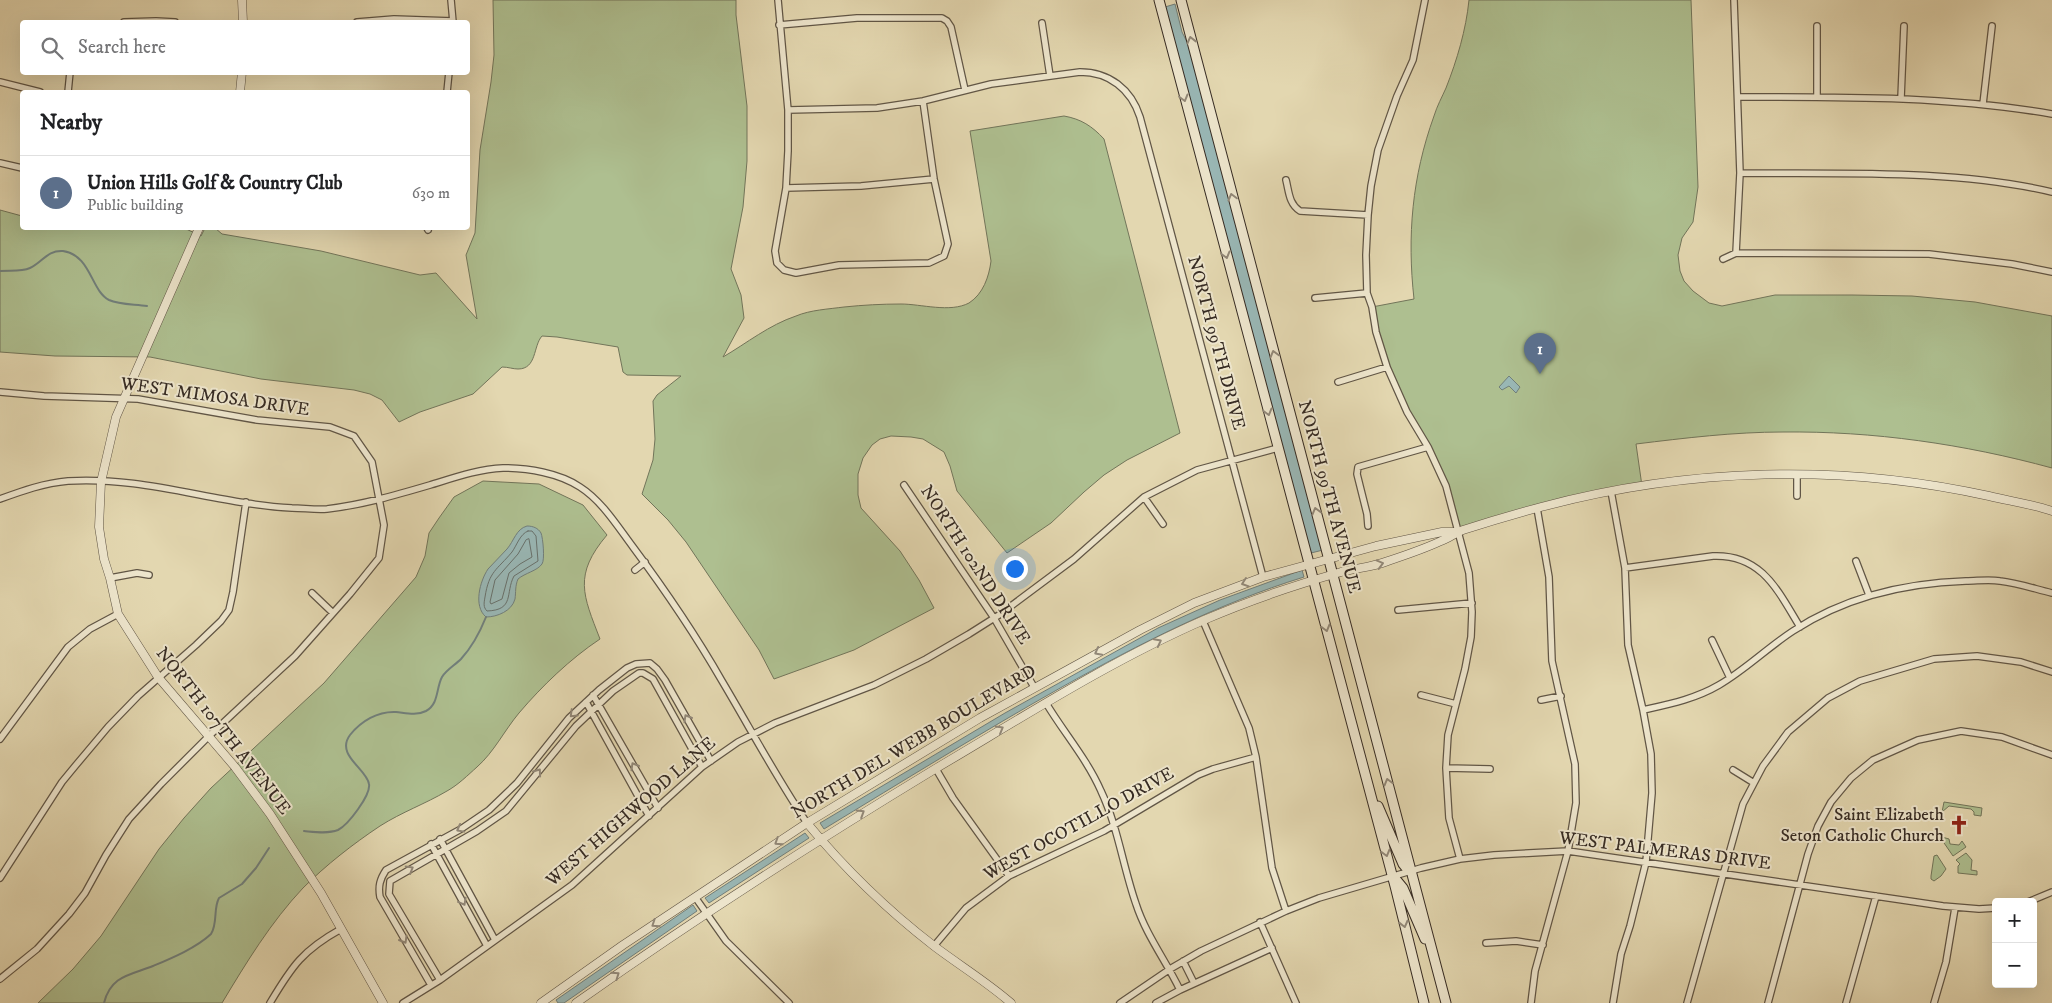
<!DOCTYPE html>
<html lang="en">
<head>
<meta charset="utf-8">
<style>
  body { margin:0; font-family:"IM FELL DW Pica",serif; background:#f2f2f2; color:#202124 }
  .controls { position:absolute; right:15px; bottom:15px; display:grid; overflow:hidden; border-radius:5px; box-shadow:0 5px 20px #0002 }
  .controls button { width:45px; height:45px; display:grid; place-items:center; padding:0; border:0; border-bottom:1px solid #e0e0e0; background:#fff; color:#202124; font:25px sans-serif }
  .you { position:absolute; left:1014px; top:568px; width:18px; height:18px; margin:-12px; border:4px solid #fff; border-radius:50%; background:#1a73e8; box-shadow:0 0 0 8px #1a73e833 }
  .badge { display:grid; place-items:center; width:32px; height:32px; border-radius:50%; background:#d93025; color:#fff; font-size:16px; font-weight:700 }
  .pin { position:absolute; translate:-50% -41px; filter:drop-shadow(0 1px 2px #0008) }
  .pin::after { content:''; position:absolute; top:26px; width:18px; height:15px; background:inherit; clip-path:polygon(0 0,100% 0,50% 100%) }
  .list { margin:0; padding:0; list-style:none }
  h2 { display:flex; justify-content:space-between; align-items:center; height:65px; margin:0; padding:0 20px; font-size:21px }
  h2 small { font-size:16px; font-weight:400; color:#757577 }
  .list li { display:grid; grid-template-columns:32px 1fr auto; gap:15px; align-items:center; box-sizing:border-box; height:75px; padding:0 20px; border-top:1px solid #e0e0e0 }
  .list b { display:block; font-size:19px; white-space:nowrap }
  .list p { margin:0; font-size:16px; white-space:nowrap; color:#757577 }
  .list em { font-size:16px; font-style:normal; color:#757577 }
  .icon { flex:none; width:28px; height:28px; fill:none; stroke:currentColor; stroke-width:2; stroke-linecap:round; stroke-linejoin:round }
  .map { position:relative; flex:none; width:2052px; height:1003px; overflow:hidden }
  .search { position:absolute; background:#fff; box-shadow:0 5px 20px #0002; left:20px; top:20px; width:450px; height:55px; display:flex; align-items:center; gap:12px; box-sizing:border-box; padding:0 18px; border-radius:5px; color:#757577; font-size:19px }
  .panel { position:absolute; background:#fff; box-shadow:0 5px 20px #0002; left:20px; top:90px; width:450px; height:140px; border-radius:5px }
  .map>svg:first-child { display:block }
  .green { fill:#aebf90; stroke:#72755a }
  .water { fill:#99b7b5; stroke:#717f7b }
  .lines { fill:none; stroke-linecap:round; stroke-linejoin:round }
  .shore { stroke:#68716c; stroke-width:1 }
  .stream { stroke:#717f7b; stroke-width:2 }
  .minor-casing { stroke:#615646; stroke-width:8 }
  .tertiary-casing { stroke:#615646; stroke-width:9 }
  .secondary-casing { stroke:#362b23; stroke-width:11 }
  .minor { stroke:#ede5cc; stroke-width:5.5 }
  .tertiary { stroke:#ede5cc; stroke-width:8 }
  .secondary { stroke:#ede5cc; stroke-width:9 }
  .oneway { stroke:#928878 }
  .labels { text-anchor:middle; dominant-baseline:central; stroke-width:4; stroke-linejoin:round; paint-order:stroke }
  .street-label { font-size:18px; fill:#362b23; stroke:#ede5cc }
  .poi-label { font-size:18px; fill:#362b23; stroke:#ede5cc; text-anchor:end }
</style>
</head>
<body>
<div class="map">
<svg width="2052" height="1003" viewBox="0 0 2052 1003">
  <rect width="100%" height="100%" fill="#e3d7b0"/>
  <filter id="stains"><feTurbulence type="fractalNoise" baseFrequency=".004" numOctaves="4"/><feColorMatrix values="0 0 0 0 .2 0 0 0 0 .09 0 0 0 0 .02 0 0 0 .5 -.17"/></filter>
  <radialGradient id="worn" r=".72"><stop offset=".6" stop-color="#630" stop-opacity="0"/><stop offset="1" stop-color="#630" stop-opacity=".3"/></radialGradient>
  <!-- green -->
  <path class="green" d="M 493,0 L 736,0 L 736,15 L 747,106 L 747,161 L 743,207 L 731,269 L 741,295 L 744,318 L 723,357 C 747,343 769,325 796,316 C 810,310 829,309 844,307 C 863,305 882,304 901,304 C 921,304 950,313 969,303 C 983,294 989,277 991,261 L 970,131 L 1064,116 C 1081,119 1092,126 1104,139 L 1180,433 L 1127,460 L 1104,475 L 1084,492 L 1051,523 L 1007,553 L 957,491 L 950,466 L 944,452 L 923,439 L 911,437 L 891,436 L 880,439 L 872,445 L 863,458 L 858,474 L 858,495 L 861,508 L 900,551 L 919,580 L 934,608 L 854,650 L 774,679 L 759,650 L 686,542 L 668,520 L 642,494 L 653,460 L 655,439 L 653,401 L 657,395 L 681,376 L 627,375 L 623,372 L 618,347 L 557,337 L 542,336 C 533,346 537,369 518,369 C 513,369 508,367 502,367 L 473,394 L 420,412 L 399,422 L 382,400 L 370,394 L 354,390 L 261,379 L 150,357 L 55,356 L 0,352 L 0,210 L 22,216 L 22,228 L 184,228 L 201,236 L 205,228 L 215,228 L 222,234 L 321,251 L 420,275 L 436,273 L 477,319 L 466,255 L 475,233 L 480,150 L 491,82 L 494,55 Z
    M 1469,0 L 1691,0 L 1698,187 L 1693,222 L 1682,238 L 1678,255 L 1680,271 L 1684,281 L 1693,291 L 1709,303 L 1722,306 L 1775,295 L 1852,295 L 1912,296 L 1975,302 L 2052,316 L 2052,468 C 1964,444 1873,431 1783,432 C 1734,432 1685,438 1636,444 L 1642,486 L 1611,491 L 1459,532 L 1446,486 L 1407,412 L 1387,367 L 1372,307 L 1414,299 C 1407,236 1412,177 1434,116 C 1437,106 1442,97 1446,88 C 1457,60 1466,30 1469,0 Z
    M 483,481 L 539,484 L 583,505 L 607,535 C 573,575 583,595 600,639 C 570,659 542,686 519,713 C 504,731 494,752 477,767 C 468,775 458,785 447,791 C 425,804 402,812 380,826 C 353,844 326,865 303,888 C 271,922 246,963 222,1003 L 38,1003 L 73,969 L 101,936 L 159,849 L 184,818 L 211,788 L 324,683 L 416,577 L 425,556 L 429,533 L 439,518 L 454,497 Z
    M 1944,802 L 1982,808 L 1981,816 L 1974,815 L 1974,812 L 1971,809 L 1949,806 L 1942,812 Z
    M 1942,837 L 1949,839 L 1950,844 L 1959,845 L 1962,841 L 1966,847 L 1953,856 L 1942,840 Z
    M 1966,853 L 1972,860 L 1971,870 L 1977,871 L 1977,875 L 1958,873 L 1958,866 L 1960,864 L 1956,860 Z
    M 1937,855 L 1946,869 L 1941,876 L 1934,881 L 1931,879 L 1931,876 L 1934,856 Z"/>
  <!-- water -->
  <path class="water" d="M 1175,4 L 1182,32 L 1191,50 L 1323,550 L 1311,553 L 1294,495 L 1165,7 Z
    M 1509,376 L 1520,387 L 1516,393 L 1509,386 L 1502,390 L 1499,387 Z
    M 527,526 C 533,526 538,528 541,533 C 543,538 545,560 542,564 C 537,571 525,573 518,579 C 515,586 516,592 515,599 C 512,611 497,617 486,617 C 473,606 480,581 488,569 C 494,562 501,556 507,549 C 514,541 516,529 527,526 Z
    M 1302,570 L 1304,577 C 1217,604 1141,643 1062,687 C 982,732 903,781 824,829 L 820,823 L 1005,713 L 1158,628 L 1220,600 Z
    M 805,833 L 809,838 L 709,903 L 705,898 Z
    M 693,905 L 697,911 L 564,1003 L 558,1003 L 556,1000 Z"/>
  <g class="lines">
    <!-- shore -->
    <path class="shore" d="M 528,531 L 532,531 L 536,536 L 538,561 L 514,576 C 505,593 515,610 487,611 C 483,607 484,603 485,597 C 489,571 497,570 512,552 C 517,545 520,534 528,531 Z
      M 529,539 L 532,557 L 520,564 L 509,573 L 502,599 L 491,604 L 490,602 L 495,580 L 518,554 L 526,540 Z"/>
    <!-- stream -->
    <path class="stream" d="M 0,271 C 10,270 21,272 30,268 C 43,262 47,250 63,251 C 91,255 91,291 109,300 C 120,305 136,304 147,306
      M 304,831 C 315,832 328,834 338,830 C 348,825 371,795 369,784 C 367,769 335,755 350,735 C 361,721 378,711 396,712 C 406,713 416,716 426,711 C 439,704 436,688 442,677 C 446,670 455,665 461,659 C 472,647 480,632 486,617
      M 104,1003 C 111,975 131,975 153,966 C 172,958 196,948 211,934 C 218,923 213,909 219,898 L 242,884 L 256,868 L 269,848"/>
    <defs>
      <path id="minor" d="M 451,0 L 453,22
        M 778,0 L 788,110 L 788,151 L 786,188 L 775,251 L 777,263 L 784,270 L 796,273 L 839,265 L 929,263 L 944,256 L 948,244 L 934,179 L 923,101
        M 1425,0 L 1413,60 L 1397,96 L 1378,150 L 1371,186 L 1368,215 L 1366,255 L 1367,293 L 1372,307 L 1376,332 L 1387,367 L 1407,412 L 1428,447 L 1446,486 L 1469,573 L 1472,612 L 1471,637 L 1465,669 L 1448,735 L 1446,768 L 1449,818 L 1460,859
        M 1734,0 L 1740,173 L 1736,253
        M 124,22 L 156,21 L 175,22
        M 357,22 L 394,19 L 453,21
        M 1042,23 L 1050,76
        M 779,25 L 857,18 L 942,18 L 947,21 L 951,27 L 965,90
        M 0,82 L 40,92
        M 68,92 L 70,72
        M 447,92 L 449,72
        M 1738,97 C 1843,97 1948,96 2052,114
        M 1817,97 L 1817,26
        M 1901,98 L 1904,26
        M 1983,104 L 1992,26
        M 788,110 L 877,108 L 923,101 L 991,84 L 1080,72 C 1109,72 1131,89 1140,117 L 1263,577
        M 0,163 L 22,168
        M 1740,173 C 1840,174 1955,169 2052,192
        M 1286,180 C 1289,192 1289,204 1300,211 L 1368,215
        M 786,188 L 861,186 L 934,179
        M 427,228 L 428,230
        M 1723,259 L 1736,253 L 1929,254 L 2012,264 L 2052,272
        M 1315,298 L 1367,293
        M 1338,382 L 1387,367
        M 0,392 L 44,396 L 138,399 L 257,420 L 330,427 L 354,436 L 372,462 L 384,525 L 379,558 L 350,594 L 295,656 L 209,736 L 161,784 L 129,819 L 106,855 L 85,893 L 69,914 L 37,949 L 0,979
        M 1797,474 L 1797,496
        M 904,485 L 994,618 L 1034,687
        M 1611,491 L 1625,568 L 1628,645 L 1643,710 L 1651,754 L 1652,793 L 1646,862 L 1630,926 L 1621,954 L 1613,1003
        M 1144,497 L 1163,524
        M 0,499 C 22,491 44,483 68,481 C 144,476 217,504 292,508 C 303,508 316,510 327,509 C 362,505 396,495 430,485 C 453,478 478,469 503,468 C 528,468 559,473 580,487 C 602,501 618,527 633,547 C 665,590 695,634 722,681 C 750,728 776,777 807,823
        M 1368,526 L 1367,514 L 1357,474 L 1358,467 L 1428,447
        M 1856,561 L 1869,595
        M 1625,568 L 1713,556 C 1762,554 1778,591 1800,627
        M 635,570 L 645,562
        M 110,578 L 137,573 L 149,575
        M 312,593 L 333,613
        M 1398,610 L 1472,603
        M 1203,621 L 1249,728 L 1256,757 L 1272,868 L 1286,911
        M 1712,640 L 1730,678
        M 593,695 L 658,808
        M 1421,695 L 1456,704
        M 1541,700 L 1561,696
        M 586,702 L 649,816
        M 1046,703 C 1064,733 1087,759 1101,791 C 1118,827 1123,867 1136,904 C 1146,935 1166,961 1180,990
        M 1643,710 C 1670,704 1695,699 1719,685 C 1745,670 1767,648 1793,631 C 1845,597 1904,583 1966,581 C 1977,581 1989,579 2000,581 C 2018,583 2035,589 2052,593
        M 0,739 L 68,647 L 90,629 L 118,614
        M 1446,768 L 1490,769
        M 936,769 L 953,798 L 1009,876
        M 1733,770 L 1754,783
        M 440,839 L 495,940
        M 431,844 L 487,946
        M 0,878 L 62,782 L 76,765 L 108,727 L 138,696 L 196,645 L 221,621 L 229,610 L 233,592 L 246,502
        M 695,897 L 726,941 L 789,1003
        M 2028,902 L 2052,892
        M 1260,922 L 1296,1003
        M 1486,943 L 1516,941 L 1543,945
        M 934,946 L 966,908 L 1009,876 L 1104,831 L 1198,775 L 1213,769 L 1256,757
        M 1183,961 L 1194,983
        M 440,980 L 389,894 L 390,881 L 477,831 L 506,811 L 576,726 L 613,691 L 639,673 L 643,673 L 653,679 L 702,767
        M 431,985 L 380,897 C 378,886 380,879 386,870 L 461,829 L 489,810 L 517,783 L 569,718 L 599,690 L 627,668 L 636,664 L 650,663 L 657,669 L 665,680 L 711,761
        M 270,1003 C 292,966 303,950 341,929
        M 403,1003 L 440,980 L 572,885 L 702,767 L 738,742 L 775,723 L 874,685 L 926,659 L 969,634 L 999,615 L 1074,559 L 1144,497 L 1197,470 L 1278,448
        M 1120,1003 L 1170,969 L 1201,951 L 1286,911 L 1319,898 L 1421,868 L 1460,859 L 1494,855 L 1568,851 L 1943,906 L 1979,909 L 1996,908
        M 1156,1003 L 1180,990 L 1272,948
        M 1531,1003 L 1535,971 L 1568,851 L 1576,803 L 1575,764 L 1552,661 L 1549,577 L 1537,508
        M 1687,1003 L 1743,804 L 1763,766 L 1788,732 L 1828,698 L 1860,681 L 1934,659 L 1977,656 L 2021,662 L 2052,672
        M 1768,1003 L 1808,854 L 1818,826 L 1831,802 L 1851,778 L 1873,760 L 1918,740 L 1961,731 L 2002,737 L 2052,755
        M 1846,1003 L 1876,896
        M 1934,1003 L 1946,962 L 1955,908"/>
      <path id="tertiary" d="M 242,0 L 243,22
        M 240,92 L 242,72
        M 199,228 L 116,417 L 101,482 L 99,527 L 104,559 L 110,578 L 118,614 L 158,677 L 235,767 L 270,814 L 321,893 L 383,1003
        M 807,823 C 845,869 886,909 934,946 C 959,965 987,982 1011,1003
        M 541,1003 L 623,945 L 807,823 L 980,718 L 1140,630 L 1194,603 L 1263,577 L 1376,546 L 1442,532 L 1457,532
        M 576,1003 C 693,920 813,843 935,769 C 1023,717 1110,661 1204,620 C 1248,601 1295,585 1341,572 C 1357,568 1373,567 1388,561 C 1406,555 1424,549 1441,541 C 1449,538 1455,533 1463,530 C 1488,522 1515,514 1541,507 C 1687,468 1841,463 1989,496 C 2010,501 2031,504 2052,511"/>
      <path id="secondary" d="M 1159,0 L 1395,886 L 1424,1003
        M 1181,0 L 1446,1003
        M 1378,806 L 1403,864 L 1407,869 L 1412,871
        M 1394,877 L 1403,888 L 1425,939"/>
    </defs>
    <!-- minor casing -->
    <use href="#minor" class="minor-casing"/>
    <!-- tertiary casing -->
    <use href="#tertiary" class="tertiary-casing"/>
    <!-- secondary casing -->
    <use href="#secondary" class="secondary-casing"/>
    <!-- minor -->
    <use href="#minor" class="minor"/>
    <!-- tertiary -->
    <use href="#tertiary" class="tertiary"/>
    <!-- secondary -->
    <use href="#secondary" class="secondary"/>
  </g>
  <!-- one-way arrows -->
  <defs><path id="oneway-chevron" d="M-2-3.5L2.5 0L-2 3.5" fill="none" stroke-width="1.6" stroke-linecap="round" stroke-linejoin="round" transform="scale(1.25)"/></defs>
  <g class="oneway">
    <use href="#oneway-chevron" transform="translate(1191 40) rotate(-104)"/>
    <use href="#oneway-chevron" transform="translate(1184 98) rotate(75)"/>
    <use href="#oneway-chevron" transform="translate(1232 197) rotate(-105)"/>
    <use href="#oneway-chevron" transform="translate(1226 255) rotate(75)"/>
    <use href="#oneway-chevron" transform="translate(1274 354) rotate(-105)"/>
    <use href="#oneway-chevron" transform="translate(1268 412) rotate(75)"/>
    <use href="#oneway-chevron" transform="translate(1316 511) rotate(-105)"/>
    <use href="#oneway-chevron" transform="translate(1380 564) rotate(-15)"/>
    <use href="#oneway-chevron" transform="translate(1245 583) rotate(161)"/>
    <use href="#oneway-chevron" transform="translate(1326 628) rotate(75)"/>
    <use href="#oneway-chevron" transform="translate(1158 642) rotate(-27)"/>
    <use href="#oneway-chevron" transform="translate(1098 652) rotate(152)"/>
    <use href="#oneway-chevron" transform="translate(573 714) rotate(136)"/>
    <use href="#oneway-chevron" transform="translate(687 718) rotate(-120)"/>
    <use href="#oneway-chevron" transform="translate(1000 729) rotate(-30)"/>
    <use href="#oneway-chevron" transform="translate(634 766) rotate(-120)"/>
    <use href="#oneway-chevron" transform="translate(538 772) rotate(-54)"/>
    <use href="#oneway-chevron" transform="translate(1388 782) rotate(-105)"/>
    <use href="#oneway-chevron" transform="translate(861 813) rotate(-32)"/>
    <use href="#oneway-chevron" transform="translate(460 829) rotate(151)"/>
    <use href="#oneway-chevron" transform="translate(778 842) rotate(147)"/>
    <use href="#oneway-chevron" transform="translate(1386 853) rotate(75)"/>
    <use href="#oneway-chevron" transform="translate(410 869) rotate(-30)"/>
    <use href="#oneway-chevron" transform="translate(463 902) rotate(61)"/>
    <use href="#oneway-chevron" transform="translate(655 924) rotate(146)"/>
    <use href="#oneway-chevron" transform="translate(1404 924) rotate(76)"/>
    <use href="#oneway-chevron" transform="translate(404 940) rotate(60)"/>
    <use href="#oneway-chevron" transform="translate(616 975) rotate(-35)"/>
  </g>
  <!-- icons -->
  <defs>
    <symbol id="church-bare" viewBox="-9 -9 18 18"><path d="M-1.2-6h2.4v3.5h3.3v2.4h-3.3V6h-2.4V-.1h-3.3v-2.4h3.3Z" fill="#8f2418" stroke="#ede5cc" stroke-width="2.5" paint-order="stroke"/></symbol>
  </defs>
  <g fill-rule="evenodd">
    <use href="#church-bare" x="1945" y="811" width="28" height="28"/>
  </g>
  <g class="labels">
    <!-- street labels -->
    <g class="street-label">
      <text transform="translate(1216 343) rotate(75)">NORTH 99TH DRIVE</text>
      <text transform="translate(215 397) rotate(8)">WEST MIMOSA DRIVE</text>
      <text transform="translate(1329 497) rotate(75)">NORTH 99TH AVENUE</text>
      <text transform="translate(975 565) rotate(57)">NORTH 102ND DRIVE</text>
      <text transform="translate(223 731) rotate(52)">NORTH 107TH AVENUE</text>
      <text transform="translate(914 742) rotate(-31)">NORTH DEL WEBB BOULEVARD</text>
      <text transform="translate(631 812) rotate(-41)">WEST HIGHWOOD LANE</text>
      <text transform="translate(1079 824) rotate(-29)">WEST OCOTILLO DRIVE</text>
      <text transform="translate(1665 851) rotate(7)">WEST PALMERAS DRIVE</text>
    </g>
    <!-- poi labels -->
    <g class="poi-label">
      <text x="1944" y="815">Saint Elizabeth<tspan x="1944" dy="21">Seton Catholic Church</tspan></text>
    </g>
  </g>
  <rect width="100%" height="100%" filter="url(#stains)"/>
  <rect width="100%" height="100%" fill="url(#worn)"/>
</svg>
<div class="controls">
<button>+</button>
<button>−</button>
</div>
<div class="you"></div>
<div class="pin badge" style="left:1540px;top:374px;background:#5c6f8a">1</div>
<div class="search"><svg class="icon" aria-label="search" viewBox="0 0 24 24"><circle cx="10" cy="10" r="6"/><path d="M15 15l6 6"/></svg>Search here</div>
<section class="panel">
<h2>Nearby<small></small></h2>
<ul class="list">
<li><span class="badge" style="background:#5c6f8a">1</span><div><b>Union Hills Golf &amp; Country Club</b><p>Public building</p></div><em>630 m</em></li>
</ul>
</section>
</div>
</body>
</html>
